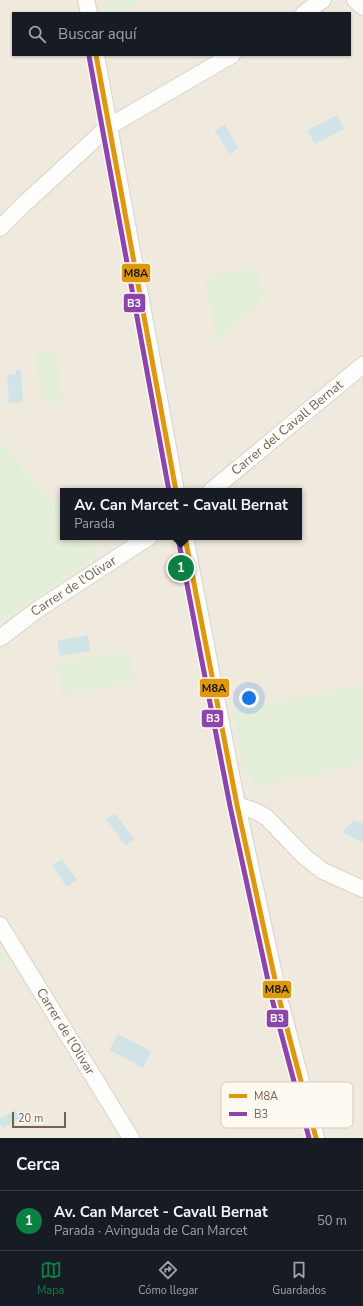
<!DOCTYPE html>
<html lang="es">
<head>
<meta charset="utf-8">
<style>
  body { margin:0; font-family:"Nunito Sans",sans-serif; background:#20242c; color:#f1f3f6 }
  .scale { position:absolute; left:12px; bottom:10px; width:54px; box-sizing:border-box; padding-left:4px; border:2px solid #77604e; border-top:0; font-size:11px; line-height:14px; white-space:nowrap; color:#77604e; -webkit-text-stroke:3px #fefaf1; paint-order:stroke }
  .you { position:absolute; left:249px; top:698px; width:14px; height:14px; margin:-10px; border:3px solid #fff; border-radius:50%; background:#1a73e8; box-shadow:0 0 0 6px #1a73e833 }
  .badge { display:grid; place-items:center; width:26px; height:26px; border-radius:50%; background:#0b8043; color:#fff; font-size:13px; font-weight:700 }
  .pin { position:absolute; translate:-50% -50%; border:2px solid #fff; box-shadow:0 1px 4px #0006 }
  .popup { position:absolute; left:60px; top:488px; width:242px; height:52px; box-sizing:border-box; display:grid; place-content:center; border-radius:0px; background:#171b24; filter:drop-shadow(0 1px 3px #0005); font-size:13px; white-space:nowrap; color:#9ea1a6 }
  .popup b { font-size:15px; color:#f1f3f6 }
  .popup::after { content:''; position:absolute; left:50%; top:100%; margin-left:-8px; border:8px solid transparent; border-top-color:#171b24 }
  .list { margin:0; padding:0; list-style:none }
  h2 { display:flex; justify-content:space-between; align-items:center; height:52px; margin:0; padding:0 16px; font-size:17px }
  h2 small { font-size:13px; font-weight:400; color:#9ea1a6 }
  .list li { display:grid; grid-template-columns:26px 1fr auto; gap:12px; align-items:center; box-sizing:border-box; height:60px; padding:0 16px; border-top:1px solid #363941 }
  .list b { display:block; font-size:15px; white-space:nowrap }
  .list p { margin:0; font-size:13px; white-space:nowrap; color:#9ea1a6 }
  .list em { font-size:13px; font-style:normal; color:#9ea1a6 }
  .icon { flex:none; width:22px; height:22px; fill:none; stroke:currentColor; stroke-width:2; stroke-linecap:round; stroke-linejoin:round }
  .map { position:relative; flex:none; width:363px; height:1138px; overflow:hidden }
  .search { position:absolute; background:#171b24; box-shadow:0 1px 3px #0004; left:12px; right:12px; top:12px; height:44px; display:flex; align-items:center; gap:10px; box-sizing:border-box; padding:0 14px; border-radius:0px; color:#9ea1a6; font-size:15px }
  .sheet { height:112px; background:#171b24 }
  nav { display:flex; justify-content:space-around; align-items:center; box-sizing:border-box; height:56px; border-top:1px solid #363941; background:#171b24; font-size:11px; color:#9ea1a6 }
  nav a { display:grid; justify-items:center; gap:2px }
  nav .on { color:#0b8043 }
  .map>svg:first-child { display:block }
  .residential { fill:#f0e9dd; fill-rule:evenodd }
  .green { fill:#e4efda }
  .water { fill:#d0e4e8 }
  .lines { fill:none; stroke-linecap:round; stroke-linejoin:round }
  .street-casing { stroke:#d7d3cd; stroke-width:18 }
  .street { stroke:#fefefd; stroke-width:16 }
  .bus-1-casing { stroke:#fefaf1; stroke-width:8 }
  .bus-2-casing { stroke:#fefaf1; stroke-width:8 }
  .bus-1 { stroke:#dd9810; stroke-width:5 }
  .bus-2 { stroke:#8e44ad; stroke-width:5 }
  .labels { text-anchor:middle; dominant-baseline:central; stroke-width:4; stroke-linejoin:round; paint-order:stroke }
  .street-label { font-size:13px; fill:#77604e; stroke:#fefaf1 }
  .key { fill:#fefaf1; stroke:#d6ccc0; stroke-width:1 }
  .key-label { font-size:11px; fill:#77604e }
  .line-badge { stroke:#fefaf1; stroke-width:1.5 }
  .badge-label { font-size:11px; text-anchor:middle; font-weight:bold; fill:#fff }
  .pale-badge-label { font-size:11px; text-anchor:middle; font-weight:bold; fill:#111 }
</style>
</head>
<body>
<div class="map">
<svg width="363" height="1138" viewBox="0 0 363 1138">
  <rect width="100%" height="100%" fill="#f8f6ef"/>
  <!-- residential -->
  <path class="residential" d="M 0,0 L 363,0 L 363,1138 L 0,1138 L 0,622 L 99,555 L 84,537 L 299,537 L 299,491 L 63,491 L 63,513 L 0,440 ZM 13,13 L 350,13 L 350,55 L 13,55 Z"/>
  <!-- green -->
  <path class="green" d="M 103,0 L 141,0 L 119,13 L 106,13 Z
    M 256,267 L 263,299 L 217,343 L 205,277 Z
    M 53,349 L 63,402 L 44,406 L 34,353 Z
    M 0,440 L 63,513 L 63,537 L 84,537 L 99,555 L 0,622 Z
    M 129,650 L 135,682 L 63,695 L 56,663 Z
    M 363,685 L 363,764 L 257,787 L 246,772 L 242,763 L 233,710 Z
    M 0,947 L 8,961 L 0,966 Z"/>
  <!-- water -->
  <path class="water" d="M 337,115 L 344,129 L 315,144 L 307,130 Z
    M 225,125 L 238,148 L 229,154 L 215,130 Z
    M 16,370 L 21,370 L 23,402 L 9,403 L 7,374 L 16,374 Z
    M 88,635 L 90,651 L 60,656 L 57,641 Z
    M 115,814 L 134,839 L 126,846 L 106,819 Z
    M 354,820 L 363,824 L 363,843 L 342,832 Z
    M 62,859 L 77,880 L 67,887 L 52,865 Z
    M 118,1034 L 151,1051 L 143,1068 L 110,1050 Z
    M 16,1110 L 21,1118 L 3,1128 L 0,1124 L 0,1119 Z"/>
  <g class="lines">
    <defs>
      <g id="street">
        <path d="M 86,0 L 89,13"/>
        <path d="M 355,0 L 363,7"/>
        <path d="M 304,13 L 323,0"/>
        <path d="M 96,55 L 176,491"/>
        <path d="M 0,228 L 23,205 L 108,127 L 232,55"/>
        <path id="s1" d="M 211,491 L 363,365"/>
        <path d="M 185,537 L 237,805 L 279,998 L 316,1138"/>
        <path id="s2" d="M 0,638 L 37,610 L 149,537"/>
        <path d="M 237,805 L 255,811 L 266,817 L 305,857 L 323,871 L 363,889"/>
        <path id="s3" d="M 0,925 L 131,1138"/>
      </g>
    </defs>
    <!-- street casing -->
    <use href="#street" class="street-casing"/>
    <!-- street -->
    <use href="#street" class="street"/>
    <defs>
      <path id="bus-1" d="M 96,55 L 176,491
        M 185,537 L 237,805 L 279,998 L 316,1138"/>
      <path id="bus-2" d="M 89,56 L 169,491
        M 178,538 L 230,806 L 272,999 L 309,1138"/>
    </defs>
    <!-- bus-1 casing -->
    <use href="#bus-1" class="bus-1-casing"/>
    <!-- bus-2 casing -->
    <use href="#bus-2" class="bus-2-casing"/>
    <!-- bus-1 -->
    <use href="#bus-1" class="bus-1"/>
    <!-- bus-2 -->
    <use href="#bus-2" class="bus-2"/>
  </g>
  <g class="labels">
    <!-- street labels -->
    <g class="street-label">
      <text stroke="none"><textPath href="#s1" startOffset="99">Carrer del Cavall Bernat</textPath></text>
      <text stroke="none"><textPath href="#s2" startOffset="90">Carrer de l'Olivar</textPath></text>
      <text stroke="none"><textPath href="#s3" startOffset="125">Carrer de l'Olivar</textPath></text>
    </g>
  </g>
  <!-- legend -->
  <rect x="221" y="1082" width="132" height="46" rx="6" class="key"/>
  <rect x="229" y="1094" width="18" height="4" fill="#dd9810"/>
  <rect x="229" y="1112" width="18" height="4" fill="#8e44ad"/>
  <g class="key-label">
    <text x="254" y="1100">M8A</text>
    <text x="254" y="1118">B3</text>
  </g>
  <g class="line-badge">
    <rect x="121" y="263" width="30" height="20" rx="4" fill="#dd9810"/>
    <rect x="123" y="293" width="23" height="20" rx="4" fill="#8e44ad"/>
    <rect x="199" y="678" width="31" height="20" rx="4" fill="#dd9810"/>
    <rect x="201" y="709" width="23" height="19" rx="4" fill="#8e44ad"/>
    <rect x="262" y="980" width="30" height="19" rx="4" fill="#dd9810"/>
    <rect x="266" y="1009" width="23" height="19" rx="4" fill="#8e44ad"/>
  </g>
  <g class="badge-label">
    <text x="134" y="307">B3</text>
    <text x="213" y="722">B3</text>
    <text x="277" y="1022">B3</text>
  </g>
  <g class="pale-badge-label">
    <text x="136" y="277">M8A</text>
    <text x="214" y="692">M8A</text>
    <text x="277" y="993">M8A</text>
  </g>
</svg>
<div class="scale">20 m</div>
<div class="you"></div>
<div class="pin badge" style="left:181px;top:568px">1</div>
<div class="popup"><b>Av. Can Marcet - Cavall Bernat</b>Parada</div>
<div class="search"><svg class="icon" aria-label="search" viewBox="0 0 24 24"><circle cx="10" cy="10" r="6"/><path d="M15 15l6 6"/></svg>Buscar aquí</div>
</div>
<section class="sheet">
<h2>Cerca<small></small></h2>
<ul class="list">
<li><span class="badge">1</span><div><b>Av. Can Marcet - Cavall Bernat</b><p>Parada · Avinguda de Can Marcet</p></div><em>50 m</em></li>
</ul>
</section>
<nav>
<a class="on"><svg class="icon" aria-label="map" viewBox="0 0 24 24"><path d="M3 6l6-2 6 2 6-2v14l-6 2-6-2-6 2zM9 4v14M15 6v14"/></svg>Mapa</a>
<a><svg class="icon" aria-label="directions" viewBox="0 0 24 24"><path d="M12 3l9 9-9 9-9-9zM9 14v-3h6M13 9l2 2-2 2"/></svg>Cómo llegar</a>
<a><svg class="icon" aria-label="saved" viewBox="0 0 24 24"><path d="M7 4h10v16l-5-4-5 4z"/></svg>Guardados</a>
</nav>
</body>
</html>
